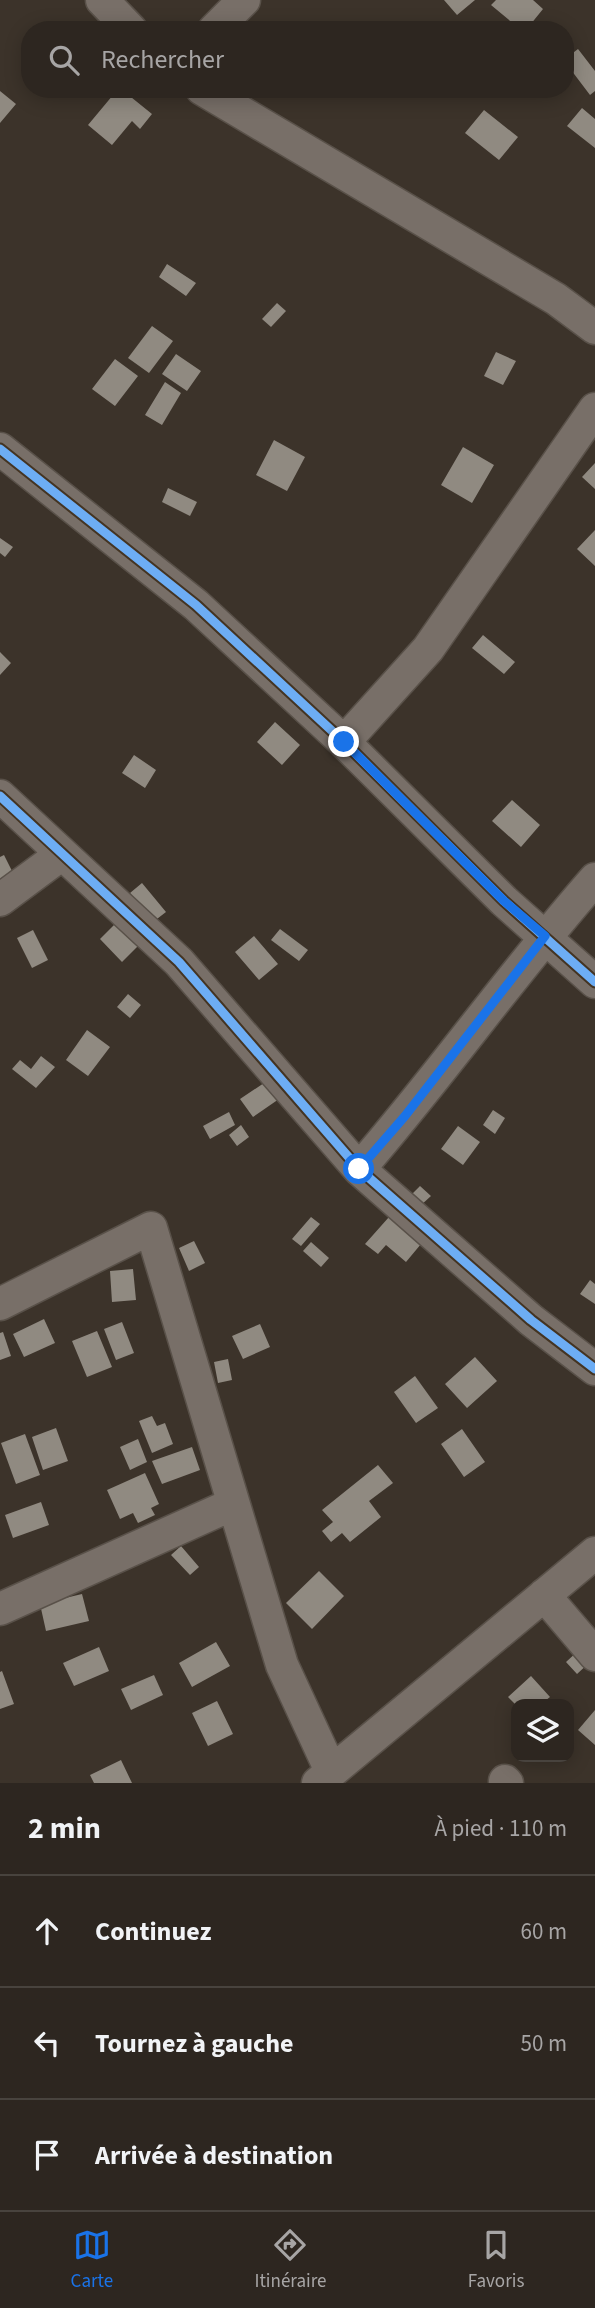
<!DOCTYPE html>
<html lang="fr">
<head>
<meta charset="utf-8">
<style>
  body { margin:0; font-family:"Source Sans 3",sans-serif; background:#39322d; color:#f1f3f6 }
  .controls { position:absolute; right:21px; bottom:21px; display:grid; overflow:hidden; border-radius:14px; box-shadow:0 4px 18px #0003 }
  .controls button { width:63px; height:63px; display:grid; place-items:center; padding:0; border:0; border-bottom:2px solid #48433e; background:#2d2620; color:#f1f3f6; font:35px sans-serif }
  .stop { position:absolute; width:21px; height:21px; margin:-16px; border:5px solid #1a73e8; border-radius:50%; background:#fff }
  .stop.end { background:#1a73e8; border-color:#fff; box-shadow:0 2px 7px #0008 }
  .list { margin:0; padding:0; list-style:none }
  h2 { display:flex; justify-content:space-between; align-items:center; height:91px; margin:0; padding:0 28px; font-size:30px }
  h2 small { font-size:23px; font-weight:400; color:#a7a5a5 }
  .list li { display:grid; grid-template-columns:46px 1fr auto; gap:21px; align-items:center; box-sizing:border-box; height:112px; padding:0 28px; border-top:2px solid #48433e }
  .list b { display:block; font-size:26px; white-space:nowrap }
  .list em { font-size:23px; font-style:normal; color:#a7a5a5 }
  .icon { flex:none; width:38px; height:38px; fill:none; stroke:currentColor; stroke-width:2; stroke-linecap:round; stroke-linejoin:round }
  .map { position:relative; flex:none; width:595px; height:1783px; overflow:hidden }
  .search { position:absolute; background:#2d2620; box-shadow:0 4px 18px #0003; left:21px; right:21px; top:21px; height:77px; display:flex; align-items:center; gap:18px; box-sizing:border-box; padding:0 24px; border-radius:28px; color:#a7a5a5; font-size:26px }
  .sheet { height:427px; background:#2d2620 }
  nav { display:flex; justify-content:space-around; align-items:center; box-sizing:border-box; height:98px; border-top:2px solid #48433e; background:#2d2620; font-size:19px; color:#a7a5a5 }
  nav a { display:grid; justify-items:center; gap:4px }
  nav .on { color:#1a73e8 }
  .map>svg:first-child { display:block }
  .building { fill:#908a81 }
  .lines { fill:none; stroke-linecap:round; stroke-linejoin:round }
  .minor-casing { stroke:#595149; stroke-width:35 }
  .minor { stroke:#786f68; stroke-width:32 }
  .cycleway-casing { stroke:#443422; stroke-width:13 }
  .cycleway { stroke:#6dadf4; stroke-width:9 }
  .route { stroke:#1a73e8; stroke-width:9 }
</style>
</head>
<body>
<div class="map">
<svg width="595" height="1783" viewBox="0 0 595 1783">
  <rect width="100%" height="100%" fill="#3c332a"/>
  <!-- building -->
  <path class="building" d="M 444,0 L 475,0 L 457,15 Z
    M 496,0 L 533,0 L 543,9 L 526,30 L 521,30 L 491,5 Z
    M 578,49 L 595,71 L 595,91 L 590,95 L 565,62 L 565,59 Z
    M 118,89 L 121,89 L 152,114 L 140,129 L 132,121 L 112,145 L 88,125 Z
    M 0,91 L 16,104 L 0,123 Z
    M 582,108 L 595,119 L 595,148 L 567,126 Z
    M 484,110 L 518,137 L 499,160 L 465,133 Z
    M 167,264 L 196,283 L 186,296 L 159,277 Z
    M 277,303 L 286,311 L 271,327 L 262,319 Z
    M 152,326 L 173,341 L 149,373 L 128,358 Z
    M 496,352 L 516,361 L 503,385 L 484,376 Z
    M 176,354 L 201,371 L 187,391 L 162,374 Z
    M 115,359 L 138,376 L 115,406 L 92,389 Z
    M 165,382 L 181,393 L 162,425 L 145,415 Z
    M 274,440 L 305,457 L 287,491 L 256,475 Z
    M 463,447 L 494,465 L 472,503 L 441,485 Z
    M 595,463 L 595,489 L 582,477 Z
    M 168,488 L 197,502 L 190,516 L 162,502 Z
    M 595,530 L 595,566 L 577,549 Z
    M 0,538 L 13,547 L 5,557 L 0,553 Z
    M 483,635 L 515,662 L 504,674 L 472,648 Z
    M 0,652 L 11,663 L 0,675 Z
    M 275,722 L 300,745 L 282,765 L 257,742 Z
    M 134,755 L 156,770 L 145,788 L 122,773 Z
    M 512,800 L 540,825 L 521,847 L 492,821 Z
    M 4,855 L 17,881 L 5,887 L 0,878 L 0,857 Z
    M 142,883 L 166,912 L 153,922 L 130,893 Z
    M 119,920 L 142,942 L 122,962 L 100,939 Z
    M 280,929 L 308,950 L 299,961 L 271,940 Z
    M 33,930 L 48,960 L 32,968 L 17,938 Z
    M 254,936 L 278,964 L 259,980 L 235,952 Z
    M 128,994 L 141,1005 L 130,1018 L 117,1007 Z
    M 87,1030 L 110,1047 L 88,1076 L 66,1060 Z
    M 41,1056 L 55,1067 L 36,1088 L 12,1069 L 20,1060 L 31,1069 Z
    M 267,1081 L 279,1099 L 253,1117 L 240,1099 Z
    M 493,1110 L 505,1118 L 495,1134 L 483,1125 Z
    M 229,1112 L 235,1125 L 210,1139 L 203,1126 Z
    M 241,1125 L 249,1137 L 237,1146 L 229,1135 Z
    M 458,1126 L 480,1142 L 463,1165 L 441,1149 Z
    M 420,1186 L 431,1196 L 420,1206 L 410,1196 Z
    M 311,1217 L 320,1224 L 301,1246 L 292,1239 Z
    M 389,1217 L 421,1244 L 406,1262 L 386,1245 L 378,1254 L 365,1244 Z
    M 194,1241 L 205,1263 L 189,1271 L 179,1248 Z
    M 311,1242 L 329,1258 L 321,1267 L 303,1251 Z
    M 133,1269 L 136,1300 L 112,1302 L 110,1271 Z
    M 590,1280 L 595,1284 L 595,1304 L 580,1294 Z
    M 44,1319 L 55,1343 L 24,1357 L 13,1334 Z
    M 122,1322 L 134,1353 L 116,1360 L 104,1329 Z
    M 260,1324 L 270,1347 L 243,1359 L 232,1336 Z
    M 97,1331 L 112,1367 L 87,1377 L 72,1341 Z
    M 3,1332 L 11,1356 L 0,1360 L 0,1333 Z
    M 475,1357 L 497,1381 L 467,1408 L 445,1384 Z
    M 228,1359 L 232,1380 L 218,1383 L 214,1362 Z
    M 415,1376 L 438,1408 L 416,1423 L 394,1392 Z
    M 152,1416 L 157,1426 L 165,1423 L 173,1444 L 152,1453 L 139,1421 Z
    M 56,1428 L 68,1461 L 43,1470 L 32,1437 Z
    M 462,1429 L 485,1462 L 464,1477 L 441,1444 Z
    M 25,1434 L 40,1475 L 16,1484 L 1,1443 Z
    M 138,1439 L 147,1462 L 130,1470 L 120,1447 Z
    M 192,1447 L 200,1470 L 162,1484 L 152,1461 Z
    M 378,1465 L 393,1483 L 369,1501 L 381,1517 L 350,1542 L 342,1533 L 331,1542 L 322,1531 L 333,1522 L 322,1510 Z
    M 145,1473 L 159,1504 L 151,1508 L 155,1515 L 138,1523 L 133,1513 L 120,1519 L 107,1490 Z
    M 41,1502 L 49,1525 L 13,1538 L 5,1515 Z
    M 181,1546 L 199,1567 L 190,1575 L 171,1555 Z
    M 319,1571 L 344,1596 L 312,1629 L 286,1603 Z
    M 82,1594 L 89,1621 L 46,1631 L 40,1604 Z
    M 216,1642 L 230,1666 L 192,1687 L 179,1663 Z
    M 99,1647 L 109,1671 L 74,1686 L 63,1663 Z
    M 579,1650 L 590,1662 L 577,1674 L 566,1662 Z
    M 2,1671 L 14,1704 L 0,1709 L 0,1672 Z
    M 154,1675 L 163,1695 L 131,1710 L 121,1689 Z
    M 531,1676 L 550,1697 L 541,1704 L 515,1704 L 508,1697 Z
    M 217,1701 L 233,1734 L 208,1746 L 192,1713 Z
    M 595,1710 L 595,1745 L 578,1730 Z
    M 121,1760 L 132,1783 L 94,1783 L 90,1775 Z"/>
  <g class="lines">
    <defs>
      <path id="minor" d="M 102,0 L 131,30
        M 214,30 L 244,0
        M 202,89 L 556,299 L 595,328
        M 0,449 L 196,605 L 344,742 L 504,901 L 595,982
        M 344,742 L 428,649 L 595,409
        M 0,796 L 179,962 L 359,1169 L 531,1320 L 595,1369
        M 0,900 L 62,854
        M 359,1169 C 441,1075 512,973 595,879
        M 0,1304 L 151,1228 L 282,1665 L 331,1771
        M 544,1595 L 595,1655
        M 0,1609 L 233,1504
        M 505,1781 L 507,1783
        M 318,1783 L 595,1553"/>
    </defs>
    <!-- minor casing -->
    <use href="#minor" class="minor-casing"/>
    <!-- minor -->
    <use href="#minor" class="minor"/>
    <defs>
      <path id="cycleway" d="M 0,449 L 196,605 L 344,742 L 504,901 L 595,982
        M 0,796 L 179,962 L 359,1169 L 531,1320 L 595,1369"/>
    </defs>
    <!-- cycleway casing -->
    <use href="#cycleway" class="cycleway-casing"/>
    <!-- cycleway -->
    <use href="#cycleway" class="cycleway"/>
  </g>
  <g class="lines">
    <!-- route -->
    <path class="route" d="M 344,742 L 504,901 L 545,936 L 405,1116 L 359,1169"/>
  </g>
</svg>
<div class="controls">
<button><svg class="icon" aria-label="layers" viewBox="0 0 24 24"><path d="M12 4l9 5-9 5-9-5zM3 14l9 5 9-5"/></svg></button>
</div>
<div class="stop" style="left:359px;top:1169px"></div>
<div class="stop end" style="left:344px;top:742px"></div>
<div class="search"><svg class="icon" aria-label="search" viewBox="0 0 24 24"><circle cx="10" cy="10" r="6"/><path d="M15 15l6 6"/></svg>Rechercher</div>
</div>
<section class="sheet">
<h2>2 min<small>À pied · 110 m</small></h2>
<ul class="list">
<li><svg class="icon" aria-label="ahead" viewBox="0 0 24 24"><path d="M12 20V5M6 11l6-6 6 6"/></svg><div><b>Continuez</b></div><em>60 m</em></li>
<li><svg class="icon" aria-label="left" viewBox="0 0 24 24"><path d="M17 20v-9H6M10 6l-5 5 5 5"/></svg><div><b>Tournez à gauche</b></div><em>50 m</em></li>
<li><svg class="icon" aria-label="arrive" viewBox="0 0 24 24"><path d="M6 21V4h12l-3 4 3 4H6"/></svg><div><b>Arrivée à destination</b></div></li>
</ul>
</section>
<nav>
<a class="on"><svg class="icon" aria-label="map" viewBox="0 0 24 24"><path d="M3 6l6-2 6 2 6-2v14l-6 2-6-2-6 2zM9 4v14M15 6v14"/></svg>Carte</a>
<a><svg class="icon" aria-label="directions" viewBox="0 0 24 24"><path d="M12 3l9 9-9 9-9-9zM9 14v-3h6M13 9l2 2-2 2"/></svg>Itinéraire</a>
<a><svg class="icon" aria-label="saved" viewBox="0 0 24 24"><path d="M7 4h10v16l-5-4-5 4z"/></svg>Favoris</a>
</nav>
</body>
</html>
